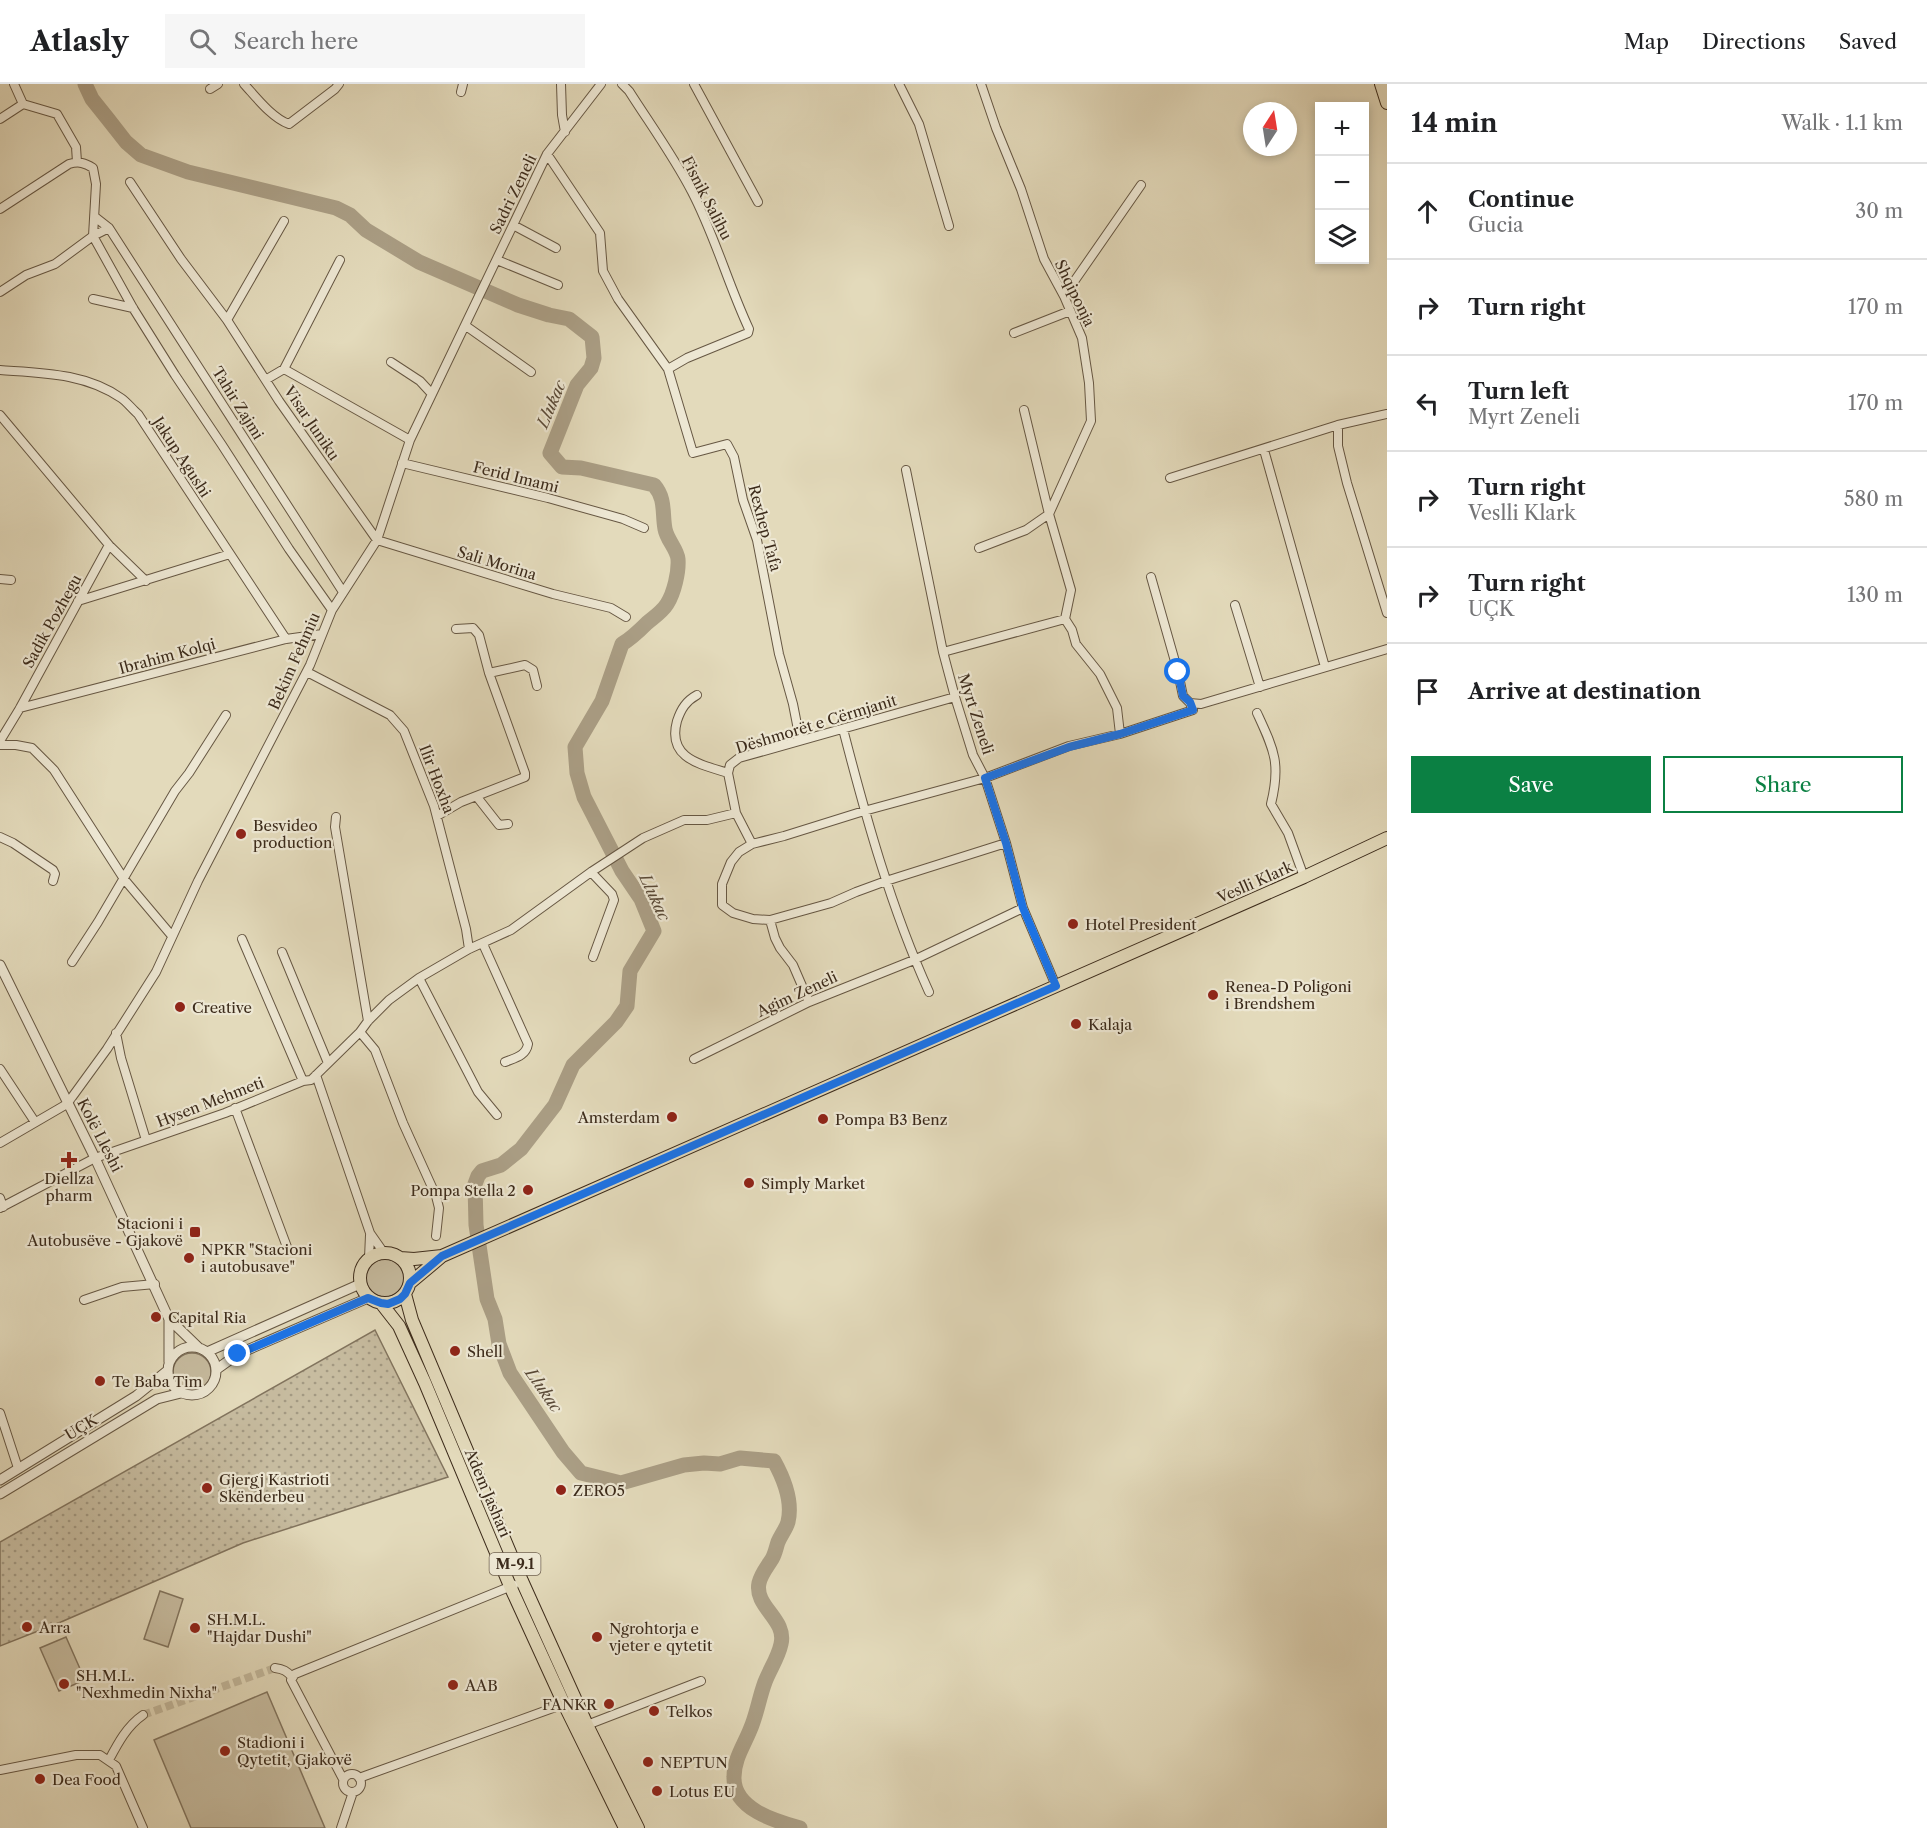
<!DOCTYPE html>
<html lang="en">
<head>
<meta charset="utf-8">
<style>
  body { margin:0; font-family:"Libre Caslon Text",serif; background:#f6f6f6; color:#202124 }
  .controls { position:absolute; right:18px; top:18px; display:grid; overflow:hidden; border-radius:0px; box-shadow:0 3px 9px #0003 }
  .controls button { width:54px; height:54px; display:grid; place-items:center; padding:0; border:0; border-bottom:2px solid #e0e0e0; background:#fff; color:#202124; font:30px sans-serif }
  .compass { position:absolute; left:1243px; top:18px; width:54px; height:54px; border-radius:50%; background:#fff; box-shadow:0 3px 9px #0003; rotate:12deg }
  .stop { position:absolute; width:18px; height:18px; margin:-14px; border:4px solid #1a73e8; border-radius:50%; background:#fff }
  .stop.end { background:#1a73e8; border-color:#fff; box-shadow:0 2px 6px #0008 }
  .list { margin:0; padding:0; list-style:none }
  h2 { display:flex; justify-content:space-between; align-items:center; height:78px; margin:0; padding:0 24px; font-size:26px }
  h2 small { font-size:20px; font-weight:400; color:#757577 }
  .list li { display:grid; grid-template-columns:39px 1fr auto; gap:18px; align-items:center; box-sizing:border-box; height:96px; padding:0 24px; border-top:2px solid #e0e0e0 }
  .list b { display:block; font-size:22px; white-space:nowrap }
  .list p { margin:0; font-size:20px; white-space:nowrap; color:#757577 }
  .list em { font-size:20px; font-style:normal; color:#757577 }
  .actions { display:flex; gap:12px; padding:18px 24px }
  .actions a { flex:1; padding:14px 0; border:2px solid #0b8043; border-radius:0px; text-align:center; font-size:21px; color:#0b8043 }
  .actions .main { background:#0b8043; color:#fff }
  .icon { flex:none; width:33px; height:33px; fill:none; stroke:currentColor; stroke-width:2; stroke-linecap:round; stroke-linejoin:round }
  .map { position:relative; flex:none; width:1387px; height:1744px; overflow:hidden }
  header { display:flex; align-items:center; gap:36px; box-sizing:border-box; height:84px; padding:0 30px; background:#fff; border-bottom:2px solid #e0e0e0 }
  header strong { font-size:28px }
  nav { display:flex; gap:33px; margin-inline-start:auto; font-size:21px }
  .search { width:420px; height:54px; background:#f6f6f6; display:flex; align-items:center; gap:15px; box-sizing:border-box; padding:0 21px; border-radius:0px; color:#757577; font-size:22px }
  main { display:flex }
  aside { flex:1; background:#fff }
  .map>svg:first-child { display:block }
  .grass { fill:#c7bca0; stroke:#82745e; stroke-width:1.5 }
  .park { fill:url(#park-dots); stroke:#82745e; stroke-width:1.5 }
  .lines { fill:none; stroke-linecap:round; stroke-linejoin:round }
  .river { stroke:#aa9e85; stroke-width:15 }
  .minor-tunnel { stroke:#c2b79b; stroke-width:8; stroke-dasharray:8 4; stroke-linecap:butt }
  .minor-casing { stroke:#665743; stroke-width:10 }
  .tertiary-casing { stroke:#665743; stroke-width:11 }
  .primary-casing { stroke:#3c2b1b; stroke-width:14 }
  .minor { stroke:#ede7d3; stroke-width:8 }
  .tertiary { stroke:#ede7d3; stroke-width:9 }
  .primary { stroke:#e3dabb; stroke-width:12 }
  .route { stroke:#1a73e8; stroke-width:8 }
  .poi-dot { fill:#8f2418; stroke:#ede7d3; stroke-width:2 }
  .labels { text-anchor:middle; dominant-baseline:central; stroke-width:4.5; stroke-linejoin:round; paint-order:stroke }
  .shield { fill:#ede7d3; stroke:#716352; stroke-width:1.5 }
  .shield-label { font-size:14px; font-weight:bold; fill:#3c2b1b }
  .street-label { font-size:15px; fill:#3c2b1b; stroke:#ede7d3 }
  .poi-label { font-size:15px; fill:#3c2b1b; stroke:#ede7d3; text-anchor:start }
  .water-label { font-size:16px; font-style:italic; fill:#584836; stroke:#ede7d3 }
</style>
</head>
<body>
<header>
<strong>Atlasly</strong>
<div class="search"><svg class="icon" aria-label="search" viewBox="0 0 24 24"><circle cx="10" cy="10" r="6"/><path d="M15 15l6 6"/></svg>Search here</div>
<nav><a>Map</a><a>Directions</a><a>Saved</a></nav>
</header>
<main>
<div class="map">
<svg width="1387" height="1744" viewBox="0 0 1387 1744">
  <defs>
    <pattern id="park-dots" width="8" height="8" patternUnits="userSpaceOnUse" patternTransform="scale(1.5)"><rect width="8" height="8" fill="#c7bca0"/><path d="M2 2h.1M6 6h.1" fill="none" stroke="#a39982" stroke-width="1.8" stroke-linecap="round"/></pattern>
  </defs>
  <rect width="100%" height="100%" fill="#e3dabb"/>
  <filter id="stains"><feTurbulence type="fractalNoise" baseFrequency=".00333" numOctaves="4"/><feColorMatrix values="0 0 0 0 .2 0 0 0 0 .09 0 0 0 0 .02 0 0 0 .5 -.17"/></filter>
  <radialGradient id="worn" r=".72"><stop offset=".6" stop-color="#630" stop-opacity="0"/><stop offset="1" stop-color="#630" stop-opacity=".3"/></radialGradient>
  <!-- grass -->
  <path class="grass" d="M366 1194a19 19 0 1 1 38 0a19 19 0 1 1-38 0Z
    M173 1288a19 19 0 1 1 38 0a19 19 0 1 1-38 0Z
    M 160,1507 L 183,1515 L 168,1563 L 144,1555 Z
    M 66,1553 L 85,1596 L 59,1607 L 40,1564 Z
    M 267,1608 L 325,1744 L 191,1744 L 154,1656 Z"/>
  <!-- park -->
  <path class="park" d="M 375,1246 L 448,1393 L 243,1459 L 61,1538 L 0,1562 L 0,1458 Z"/>
  <g class="lines">
    <!-- river -->
    <path class="river" d="M 85,0 L 92,15 L 108,35 L 126,58 L 141,71 L 188,88 L 336,124 L 350,131 L 366,146 L 419,178 L 518,221 L 549,231 L 569,235 L 592,253 L 594,274 L 591,284 L 577,301 L 550,369 L 562,383 L 581,384 L 654,401 C 666,415 662,429 665,445 C 667,456 677,465 678,475 C 679,488 674,509 667,520 C 662,528 654,533 647,539 C 638,548 632,554 622,560 L 602,617 L 575,663 L 577,689 L 584,713 L 622,787 L 641,815 L 654,847 L 630,887 L 627,922 L 616,938 L 573,981 L 555,1021 L 521,1065 L 501,1081 L 482,1087 L 478,1092 L 475,1100 L 476,1141 L 487,1215 L 495,1235 L 499,1260 L 510,1289 L 563,1368 L 581,1389 L 621,1399 L 684,1381 L 704,1379 L 720,1380 L 740,1374 L 774,1377 C 784,1395 793,1417 788,1438 C 786,1445 781,1451 778,1458 C 776,1464 775,1470 772,1475 C 767,1483 761,1490 759,1499 C 754,1523 787,1535 781,1560 C 778,1574 770,1585 765,1598 C 759,1614 757,1630 750,1646 C 744,1661 734,1675 734,1693 C 733,1725 775,1737 800,1744"/>
    <!-- minor-tunnel -->
    <path class="minor-tunnel" d="M 143,1631 L 275,1584"/>
    <defs>
      <path id="minor" d="M 14,0 L 23,20
        M 244,0 C 256,13 272,34 289,40 L 335,5 L 339,0
        M 561,0 L 562,31 L 565,48
        M 622,0 L 629,7 C 650,40 674,73 692,108 C 715,152 728,200 749,245 L 748,249 L 687,274 L 668,285
        M 694,0 L 758,118
        M 899,0 L 919,40 L 949,142
        M 981,0 L 996,44 L 1021,105 L 1044,175 L 1064,212 L 1082,254 L 1089,299 L 1091,337 L 1049,430
        M 210,5 L 218,0
        M 461,8 L 463,0
        M 23,20 L 57,30 L 76,63 L 77,78
        M 0,35 L 23,20
        M 547,70 L 600,149 L 603,187 L 618,215 L 668,285 L 693,369 L 727,360 L 734,373 L 743,416 L 757,456 L 779,570 L 793,620 L 800,656
        M 130,98 L 181,175 L 227,236 L 279,317 L 377,456 L 553,510 L 611,524 L 626,533
        M 0,125 L 69,80 C 79,77 85,79 93,84 L 96,100 L 93,152 L 133,224 L 175,291 L 222,361 L 289,465 L 332,526
        M 95,133 L 109,144 L 343,508
        M 513,141 L 556,164
        M 497,176 L 558,201
        M 0,208 L 26,191 L 55,180 L 93,152 L 109,144
        M 1064,212 L 1141,101
        M 93,215 L 133,224
        M 227,236 L 284,137
        M 466,242 L 531,288
        M 1014,249 L 1070,227
        M 391,278 L 420,297 L 432,310
        M 284,285 L 340,176
        M 0,286 C 42,289 85,289 121,314 C 127,318 132,325 138,330 L 286,555
        M 267,295 L 284,285 L 410,356
        M 1024,326 L 1049,430 L 1071,506 L 1065,535
        M 1387,330 L 1338,341 L 1338,362 L 1347,399 L 1387,529
        M 0,331 L 109,461 L 146,497
        M 1264,366 L 1325,583
        M 402,379 L 548,414 L 623,435 L 644,444
        M 906,386 L 943,568 L 955,613 L 973,671 L 985,694 L 1006,759 L 1023,824 L 1056,902
        M 1170,394 L 1338,341
        M 979,464 L 1026,446 L 1049,430
        M 1151,493 L 1178,588 L 1183,612 L 1190,619 L 1201,620 L 1387,565
        M 0,495 L 11,496
        M 78,517 L 230,470
        M 1235,521 L 1260,603
        M 1065,535 L 1072,546 L 1076,560 L 1100,590 L 1117,624 L 1120,650
        M 456,545 L 473,544 L 479,551 L 489,589
        M 943,568 L 1065,535
        M 307,588 L 390,631 L 404,647 L 434,722 L 466,845 L 469,865
        M 697,611 C 686,617 681,625 677,637 C 667,674 699,680 728,689
        M 20,624 L 286,555 L 322,550
        M 1257,629 C 1274,666 1281,679 1271,720 L 1288,749 L 1304,793
        M 843,645 C 866,734 891,824 929,908
        M 0,657 L 20,624 L 109,461
        M 0,661 L 16,661 L 32,664 L 54,686 L 124,795 L 172,852
        M 477,713 L 499,741 L 508,740
        M 437,732 L 461,718 L 525,693 L 525,689 L 489,589 L 525,581 L 533,586 L 537,602
        M 336,733 L 335,743 L 368,937
        M 0,753 L 13,759 L 53,786 L 55,790 L 53,797
        M 1006,759 L 886,797 L 856,808 L 831,819 L 770,836 L 753,835 L 733,829 L 722,821 L 722,800 L 731,778 L 739,768 L 752,760 L 784,752 L 864,727 L 985,694 L 1069,662 L 1120,650 L 1193,626 L 1190,619
        M 752,760 L 736,729 L 728,689 L 730,681 L 739,674 L 955,613
        M 591,788 L 612,810 L 614,816 L 593,873
        M 770,836 L 775,854 L 780,864 L 793,881 L 809,918
        M 242,855 L 303,997
        M 483,860 L 528,960 C 526,972 515,974 505,978
        M 282,868 L 328,979
        M 72,878 L 98,838 L 175,707 L 189,689 L 226,631
        M 419,894 L 478,1008 L 497,1031
        M 360,948 L 375,966 L 403,1039 L 436,1112 L 439,1124 L 436,1152
        M 116,949 L 121,974 L 146,1056
        M 694,975 L 809,918 L 914,876 L 1023,824
        M 0,985 L 35,1038
        M 316,991 L 370,1149 L 384,1169
        M 235,1024 L 287,1163
        M 0,1059 L 67,1020 L 107,965 L 156,888 L 198,797 L 310,581 L 332,526 L 377,456 L 410,356 L 547,70 L 601,0
        M 0,1114 L 3,1123
        M 0,1124 L 95,1074 L 225,1029 L 303,997 L 311,996 L 360,948 L 368,937 L 389,916 L 419,894 L 469,865 L 511,846 L 591,788 L 643,754 L 684,736 L 707,736 L 736,729
        M 369,1174 L 370,1151
        M 84,1216 L 122,1203 L 155,1200
        M 0,1329 L 18,1384
        M 275,1584 C 283,1585 287,1587 292,1593
        M 587,1641 L 701,1597
        M 109,1676 C 118,1659 127,1642 143,1631
        M 0,1686 L 76,1671 L 100,1671 L 116,1682 L 143,1744
        M343 1699a9 9 0 1 1 18 0a9 9 0 1 1-18 0Z
        M 359,1694 L 564,1620
        M 343,1695 L 291,1596 L 295,1590 L 514,1501
        M 341,1744 L 353,1708"/>
      <path id="tertiary" d="M 0,881 L 95,1074 L 169,1235 L 199,1264
        M168 1287a24 24 0 1 1 48 0a24 24 0 1 1-48 0Z
        M 207,1268 L 360,1200
        M 169,1278 L 169,1235
        M 217,1285 L 238,1270 L 368,1214
        M 0,1396 L 136,1312 L 167,1287
        M 0,1410 L 157,1315 L 181,1309"/>
      <path id="primary" d="M 1381,0 L 1387,19
        M360 1194a25 25 0 1 1 50 0a25 25 0 1 1-50 0Z
        M 400,1174 L 414,1175 L 442,1172 L 1304,793 L 1387,754
        M 410,1199 L 441,1173
        M 405,1210 L 412,1236 L 522,1497 L 587,1641 L 638,1744
        M 381,1219 L 399,1242 L 425,1299 L 510,1502 L 564,1620 L 625,1744"/>
    </defs>
    <!-- minor casing -->
    <use href="#minor" class="minor-casing"/>
    <!-- tertiary casing -->
    <use href="#tertiary" class="tertiary-casing"/>
    <!-- primary casing -->
    <use href="#primary" class="primary-casing"/>
    <!-- minor -->
    <use href="#minor" class="minor"/>
    <!-- tertiary -->
    <use href="#tertiary" class="tertiary"/>
    <!-- primary -->
    <use href="#primary" class="primary"/>
  </g>
  <g class="lines">
    <!-- route -->
    <path class="route" d="M 238,1270 L 368,1214 L 381,1219 L 388,1220 L 400,1215 L 405,1210 L 410,1199 L 442,1172 L 1056,902 L 1023,824 L 1006,759 L 985,694 L 1069,663 L 1120,650 L 1193,626 L 1190,618 L 1183,612 L 1178,588"/>
  </g>
  <!-- markers -->
  <g class="poi-dot">
    <circle cx="241" cy="750" r="6"/>
    <circle cx="1073" cy="840" r="6"/>
    <circle cx="1213" cy="911" r="6"/>
    <circle cx="180" cy="923" r="6"/>
    <circle cx="1076" cy="940" r="6"/>
    <circle cx="672" cy="1033" r="6"/>
    <circle cx="823" cy="1035" r="6"/>
    <path d="M66 1067h6v6h6v6h-6v6h-6v-6h-6v-6h6z"/>
    <circle cx="749" cy="1099" r="6"/>
    <circle cx="528" cy="1106" r="6"/>
    <rect x="189" y="1142" width="12" height="12" rx="3"/>
    <circle cx="189" cy="1174" r="6"/>
    <circle cx="156" cy="1233" r="6"/>
    <circle cx="455" cy="1267" r="6"/>
    <circle cx="100" cy="1297" r="6"/>
    <circle cx="207" cy="1404" r="6"/>
    <circle cx="561" cy="1406" r="6"/>
    <circle cx="27" cy="1543" r="6"/>
    <circle cx="195" cy="1544" r="6"/>
    <circle cx="597" cy="1553" r="6"/>
    <circle cx="64" cy="1600" r="6"/>
    <circle cx="453" cy="1601" r="6"/>
    <circle cx="609" cy="1620" r="6"/>
    <circle cx="654" cy="1627" r="6"/>
    <circle cx="225" cy="1667" r="6"/>
    <circle cx="648" cy="1678" r="6"/>
    <circle cx="40" cy="1695" r="6"/>
    <circle cx="657" cy="1707" r="6"/>
  </g>
  <g class="labels">
    <!-- shield labels -->
    <rect class="shield" x="489.5" y="1469" width="51" height="22" rx="4.5"/>
    <g class="shield-label">
      <text x="515" y="1480">M-9.1</text>
    </g>
    <!-- street labels -->
    <g class="street-label">
      <text transform="translate(513 110) rotate(-64)">Sadri Zeneli</text>
      <text transform="translate(707 114) rotate(63)">Fisnik Salihu</text>
      <text transform="translate(1075 209) rotate(64)">Shqiponja</text>
      <text transform="translate(238 319) rotate(58)">Tahir Zajmi</text>
      <text transform="translate(312 339) rotate(56)">Visar Juniku</text>
      <text transform="translate(182 373) rotate(57)">Jakup Agushi</text>
      <text transform="translate(516 393) rotate(14)">Ferid Imami</text>
      <text transform="translate(765 444) rotate(75)">Rexhep Tafa</text>
      <text transform="translate(497 479) rotate(17)">Sali Morina</text>
      <text transform="translate(52 537) rotate(-61)">Sadik Pozhegu</text>
      <text transform="translate(167 572) rotate(-15)">Ibrahim Kolqi</text>
      <text transform="translate(294 577) rotate(-66)">Bekim Fehmiu</text>
      <text transform="translate(976 630) rotate(72)">Myrt Zeneli</text>
      <text transform="translate(816 640) rotate(-17)">Dëshmorët e Cërmjanit</text>
      <text transform="translate(437 695) rotate(69)">Ilir Hoxha</text>
      <text transform="translate(1255 798) rotate(-24)">Veslli Klark</text>
      <text transform="translate(797 910) rotate(-25)">Agim Zeneli</text>
      <text transform="translate(210 1018) rotate(-21)">Hysen Mehmeti</text>
      <text transform="translate(100 1051) rotate(63)">Kolë Lleshi</text>
      <text transform="translate(81 1343) rotate(-31)">UÇK</text>
      <text transform="translate(488 1409) rotate(67)">Adem Jashari</text>
    </g>
    <!-- poi labels -->
    <g class="poi-label">
      <text x="253" y="741">Besvideo<tspan x="253" dy="17">production</tspan></text>
      <text x="1085" y="840">Hotel President</text>
      <text x="1225" y="902">Renea-D Poligoni<tspan x="1225" dy="17">i Brendshem</tspan></text>
      <text x="192" y="923">Creative</text>
      <text x="1088" y="940">Kalaja</text>
      <text x="660" y="1033" text-anchor="end">Amsterdam</text>
      <text x="835" y="1035">Pompa B3 Benz</text>
      <text x="69" y="1094" text-anchor="middle">Diellza<tspan x="69" dy="17">pharm</tspan></text>
      <text x="761" y="1099">Simply Market</text>
      <text x="516" y="1106" text-anchor="end">Pompa Stella 2</text>
      <text x="183" y="1139" text-anchor="end">Stacioni i<tspan x="183" dy="17">Autobusëve - Gjakovë</tspan></text>
      <text x="201" y="1165">NPKR "Stacioni<tspan x="201" dy="17">i autobusave"</tspan></text>
      <text x="168" y="1233">Capital Ria</text>
      <text x="467" y="1267">Shell</text>
      <text x="112" y="1297">Te Baba Tim</text>
      <text x="219" y="1395">Gjergj Kastrioti<tspan x="219" dy="17">Skënderbeu</tspan></text>
      <text x="573" y="1406">ZERO5</text>
      <text x="207" y="1535">SH.M.L.<tspan x="207" dy="17">"Hajdar Dushi"</tspan></text>
      <text x="39" y="1543">Arra</text>
      <text x="609" y="1544">Ngrohtorja e<tspan x="609" dy="17">vjeter e qytetit</tspan></text>
      <text x="76" y="1591">SH.M.L.<tspan x="76" dy="17">"Nexhmedin Nixha"</tspan></text>
      <text x="465" y="1601">AAB</text>
      <text x="597" y="1620" text-anchor="end">FANKR</text>
      <text x="666" y="1627">Telkos</text>
      <text x="237" y="1658">Stadioni i<tspan x="237" dy="17">Qytetit, Gjakovë</tspan></text>
      <text x="660" y="1678">NEPTUN</text>
      <text x="52" y="1695">Dea Food</text>
      <text x="669" y="1707">Lotus EU</text>
    </g>
    <!-- water labels -->
    <g class="water-label">
      <text transform="translate(551 320) rotate(-67)">Llukac</text>
      <text transform="translate(655 813) rotate(65)">Llukac</text>
      <text transform="translate(544 1306) rotate(55)">Llukac</text>
    </g>
  </g>
  <rect width="100%" height="100%" filter="url(#stains)"/>
  <rect width="100%" height="100%" fill="url(#worn)"/>
</svg>
<div class="controls">
<button>+</button>
<button>−</button>
<button><svg class="icon" aria-label="layers" viewBox="0 0 24 24"><path d="M12 4l9 5-9 5-9-5zM3 14l9 5 9-5"/></svg></button>
</div>
<svg class="compass" viewBox="-18 -18 36 36"><path d="M0-13l5 13h-10z" fill="#e53935"/><path d="M0 13l5-13h-10z" fill="#757577"/></svg>
<div class="stop" style="left:1178px;top:588px"></div>
<div class="stop end" style="left:238px;top:1270px"></div>
</div>
<aside>
<h2>14 min<small>Walk · 1.1 km</small></h2>
<ul class="list">
<li><svg class="icon" aria-label="ahead" viewBox="0 0 24 24"><path d="M12 20V5M6 11l6-6 6 6"/></svg><div><b>Continue</b><p>Gucia</p></div><em>30 m</em></li>
<li><svg class="icon" aria-label="right" viewBox="0 0 24 24"><path d="M7 20v-9h11M14 6l5 5-5 5"/></svg><div><b>Turn right</b></div><em>170 m</em></li>
<li><svg class="icon" aria-label="left" viewBox="0 0 24 24"><path d="M17 20v-9H6M10 6l-5 5 5 5"/></svg><div><b>Turn left</b><p>Myrt Zeneli</p></div><em>170 m</em></li>
<li><svg class="icon" aria-label="right" viewBox="0 0 24 24"><path d="M7 20v-9h11M14 6l5 5-5 5"/></svg><div><b>Turn right</b><p>Veslli Klark</p></div><em>580 m</em></li>
<li><svg class="icon" aria-label="right" viewBox="0 0 24 24"><path d="M7 20v-9h11M14 6l5 5-5 5"/></svg><div><b>Turn right</b><p>UÇK</p></div><em>130 m</em></li>
<li><svg class="icon" aria-label="arrive" viewBox="0 0 24 24"><path d="M6 21V4h12l-3 4 3 4H6"/></svg><div><b>Arrive at destination</b></div></li>
</ul>
<div class="actions"><a class="main">Save</a><a>Share</a></div>
</aside>
</main>
</body>
</html>
